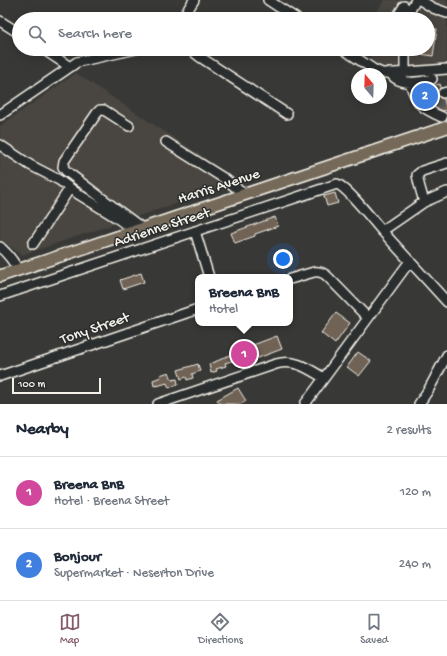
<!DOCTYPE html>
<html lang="en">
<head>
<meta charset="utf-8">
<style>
  body { margin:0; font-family:"Gochi Hand",sans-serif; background:#f2f2f3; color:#1f2937 }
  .compass { position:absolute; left:351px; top:68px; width:36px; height:36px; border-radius:50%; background:#fff; box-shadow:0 2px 10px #0003; rotate:341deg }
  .scale { position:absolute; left:12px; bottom:10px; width:89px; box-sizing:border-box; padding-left:4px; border:2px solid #f4f1e8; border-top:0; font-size:11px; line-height:14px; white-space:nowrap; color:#f4f1e8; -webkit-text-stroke:3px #2a2d2e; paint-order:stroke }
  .you { position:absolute; left:283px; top:259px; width:14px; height:14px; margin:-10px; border:3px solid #fff; border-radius:50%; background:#1a73e8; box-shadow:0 0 0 6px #1a73e833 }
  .badge { display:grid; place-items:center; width:26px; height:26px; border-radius:50%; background:#845c67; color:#fff; font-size:13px; font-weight:700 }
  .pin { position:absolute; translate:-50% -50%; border:2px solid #fff; box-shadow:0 1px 4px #0006 }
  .popup { position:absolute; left:195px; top:274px; width:98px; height:52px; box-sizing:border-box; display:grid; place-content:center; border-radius:8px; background:#fff; filter:drop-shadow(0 1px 3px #0005); font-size:13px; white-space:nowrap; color:#747a83 }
  .popup b { font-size:15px; color:#1f2937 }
  .popup::after { content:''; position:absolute; left:50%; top:100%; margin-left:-8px; border:8px solid transparent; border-top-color:#fff }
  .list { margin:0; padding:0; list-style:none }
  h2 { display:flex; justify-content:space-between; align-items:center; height:52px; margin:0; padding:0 16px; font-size:17px }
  h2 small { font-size:13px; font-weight:400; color:#747a83 }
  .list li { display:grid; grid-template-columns:26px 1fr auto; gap:12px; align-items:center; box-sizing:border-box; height:72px; padding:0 16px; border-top:1px solid #e0e1e3 }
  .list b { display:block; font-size:15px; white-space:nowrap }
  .list p { margin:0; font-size:13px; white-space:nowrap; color:#747a83 }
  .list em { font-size:13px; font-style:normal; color:#747a83 }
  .icon { flex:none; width:22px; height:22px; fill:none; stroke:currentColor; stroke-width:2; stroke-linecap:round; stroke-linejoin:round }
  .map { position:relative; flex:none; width:447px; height:404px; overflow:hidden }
  .search { position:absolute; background:#fff; box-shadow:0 2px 10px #0003; left:12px; right:12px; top:12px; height:44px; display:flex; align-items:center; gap:10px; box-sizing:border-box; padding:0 14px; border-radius:22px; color:#747a83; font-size:15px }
  .sheet { height:196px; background:#fff }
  nav { display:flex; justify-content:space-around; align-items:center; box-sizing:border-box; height:56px; border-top:1px solid #e0e1e3; background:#fff; font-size:11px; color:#747a83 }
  nav a { display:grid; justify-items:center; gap:2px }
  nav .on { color:#845c67 }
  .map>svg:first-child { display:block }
  .built { fill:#48453f }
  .building { fill:#6f6255; stroke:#f4f1e8 }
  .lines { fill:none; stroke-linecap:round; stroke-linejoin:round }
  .minor-tunnel { stroke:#545451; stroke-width:9; stroke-dasharray:9 4.5; stroke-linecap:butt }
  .minor-casing { stroke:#f4f1e8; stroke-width:12 }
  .major-casing { stroke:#f4f1e8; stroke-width:14 }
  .minor { stroke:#2a2d2e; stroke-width:9 }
  .major { stroke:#746a5a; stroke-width:11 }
  .labels { text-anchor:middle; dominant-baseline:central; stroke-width:3; stroke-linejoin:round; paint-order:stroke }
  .street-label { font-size:15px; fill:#f4f1e8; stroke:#2a2d2e }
</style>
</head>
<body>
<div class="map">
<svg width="447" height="404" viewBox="0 0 447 404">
  <rect width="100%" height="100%" fill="#383836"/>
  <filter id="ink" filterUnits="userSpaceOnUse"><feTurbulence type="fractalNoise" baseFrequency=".025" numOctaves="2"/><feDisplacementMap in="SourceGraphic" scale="8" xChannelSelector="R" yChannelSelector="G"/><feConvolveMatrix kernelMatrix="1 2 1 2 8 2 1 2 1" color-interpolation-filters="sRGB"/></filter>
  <g filter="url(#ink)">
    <!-- built -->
    <path class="built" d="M 384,0 L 406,0 L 408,1 L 408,0 L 447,0 L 447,66 L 383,67 L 369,59 L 375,49 L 428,49 L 428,19 L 376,19 L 373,17 Z
      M 76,73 L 241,182 L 22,255 L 0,240 L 0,126 Z"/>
    <!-- building -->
    <path class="building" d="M 428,28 L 437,29 L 433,56 L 408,52 L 408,49 L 428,49 Z
      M 440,84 L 441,87 L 439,89 L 437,94 L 439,97 L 444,99 L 447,110 L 443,111 L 438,109 L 435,99 L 429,100 L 426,88 Z
      M 335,193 L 338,203 L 327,206 L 324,196 Z
      M 275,217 L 278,226 L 255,234 L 255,236 L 235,243 L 231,233 Z
      M 141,273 L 144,282 L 123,289 L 120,280 Z
      M 336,313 L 350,323 L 335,344 L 321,333 Z
      M 277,336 L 282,349 L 258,358 L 256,352 L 246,355 L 247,358 L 242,360 L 242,362 L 236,364 L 235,360 L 225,363 L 226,366 L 216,369 L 217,371 L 211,373 L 209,364 L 222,359 L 222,358 L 233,354 L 232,352 L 246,348 L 245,346 L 253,343 L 253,345 Z
      M 358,352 L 371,361 L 359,376 L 347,367 Z
      M 198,364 L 200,371 L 192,374 L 193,378 L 187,380 L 186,377 L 181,379 L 178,370 Z
      M 169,372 L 172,380 L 177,379 L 178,384 L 169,388 L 167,383 L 157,386 L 157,385 L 154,386 L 153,380 L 161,377 L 160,375 Z
      M 238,388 L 246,401 L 241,404 L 220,404 L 217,400 Z"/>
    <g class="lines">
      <!-- minor-tunnel -->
      <path class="minor-tunnel" d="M 434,86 L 441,112"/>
      <defs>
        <path id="minor" d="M 268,0 L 297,19
          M 420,0 L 433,8 L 447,13
          M 410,10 L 416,0
          M 182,19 L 194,0
          M 396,19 L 404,6
          M 0,21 L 19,33
          M 43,49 L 70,67 L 77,62 L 136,49
          M 190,49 L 200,57 L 287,114
          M 343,49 L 373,69 L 382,73 L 395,73 L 447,69
          M 405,73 L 405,57
          M 391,74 C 392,75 393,77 395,78 C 405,85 422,82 432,79
          M 410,82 C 416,104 421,108 442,117
          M 443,93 L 447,92
          M 0,115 L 70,67
          M 129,126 L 104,110 L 100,110 L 97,113 L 64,161 L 63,167 L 66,171 L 99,196 L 142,228
          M 166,142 L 225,179 L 244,194
          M 0,145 L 30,165 L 59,180 L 78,194 L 117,218 L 135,231
          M 424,202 L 419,184 L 417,175 L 422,171 L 447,163
          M 195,231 L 209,277
          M 382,231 L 424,202 L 447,192
          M 33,244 L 70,188
          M 0,247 C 8,254 13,260 18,270
          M 290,279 L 314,272 C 320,271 324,273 328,277 L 368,318
          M 0,296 L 337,184 C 347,187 375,223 384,233 C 405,256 426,279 447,302
          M 0,376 L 198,309
          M 158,404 L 276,364 C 296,359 307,368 324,378
          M 305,404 L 410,261
          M 419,404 L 429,389 L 447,355"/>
        <path id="major" d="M 0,276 L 447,127"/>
      </defs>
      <!-- minor casing -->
      <use href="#minor" class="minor-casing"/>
      <!-- major casing -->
      <use href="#major" class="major-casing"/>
      <!-- minor -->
      <use href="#minor" class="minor"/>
      <!-- major -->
      <use href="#major" class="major"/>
    </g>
  </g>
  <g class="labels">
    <!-- street labels -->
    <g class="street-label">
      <text transform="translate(219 187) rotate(-18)">Harris Avenue</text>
      <text transform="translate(162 228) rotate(-18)">Adrienne Street</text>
      <text transform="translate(95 329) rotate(-19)">Tony Street</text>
    </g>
  </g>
</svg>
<svg class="compass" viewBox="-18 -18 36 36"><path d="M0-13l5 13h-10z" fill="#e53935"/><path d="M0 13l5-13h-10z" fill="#747a83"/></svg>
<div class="scale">100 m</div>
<div class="you"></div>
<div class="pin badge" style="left:244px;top:354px;background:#d1479c">1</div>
<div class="popup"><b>Breena BnB</b>Hotel</div>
<div class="pin badge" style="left:425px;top:96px;background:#3f7fe0">2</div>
<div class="search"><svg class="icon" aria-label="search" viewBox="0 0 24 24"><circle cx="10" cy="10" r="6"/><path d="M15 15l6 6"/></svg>Search here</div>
</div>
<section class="sheet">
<h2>Nearby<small>2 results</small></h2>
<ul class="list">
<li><span class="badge" style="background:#d1479c">1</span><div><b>Breena BnB</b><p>Hotel · Breena Street</p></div><em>120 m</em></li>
<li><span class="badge" style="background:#3f7fe0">2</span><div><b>Bonjour</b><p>Supermarket · Neserton Drive</p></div><em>240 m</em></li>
</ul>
</section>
<nav>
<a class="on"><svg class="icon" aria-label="map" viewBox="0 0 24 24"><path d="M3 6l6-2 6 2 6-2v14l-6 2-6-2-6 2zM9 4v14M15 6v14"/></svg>Map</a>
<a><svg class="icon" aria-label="directions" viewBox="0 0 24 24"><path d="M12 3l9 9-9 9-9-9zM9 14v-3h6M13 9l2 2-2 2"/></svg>Directions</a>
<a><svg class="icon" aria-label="saved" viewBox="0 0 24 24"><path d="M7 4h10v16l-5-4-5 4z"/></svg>Saved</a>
</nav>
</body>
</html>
